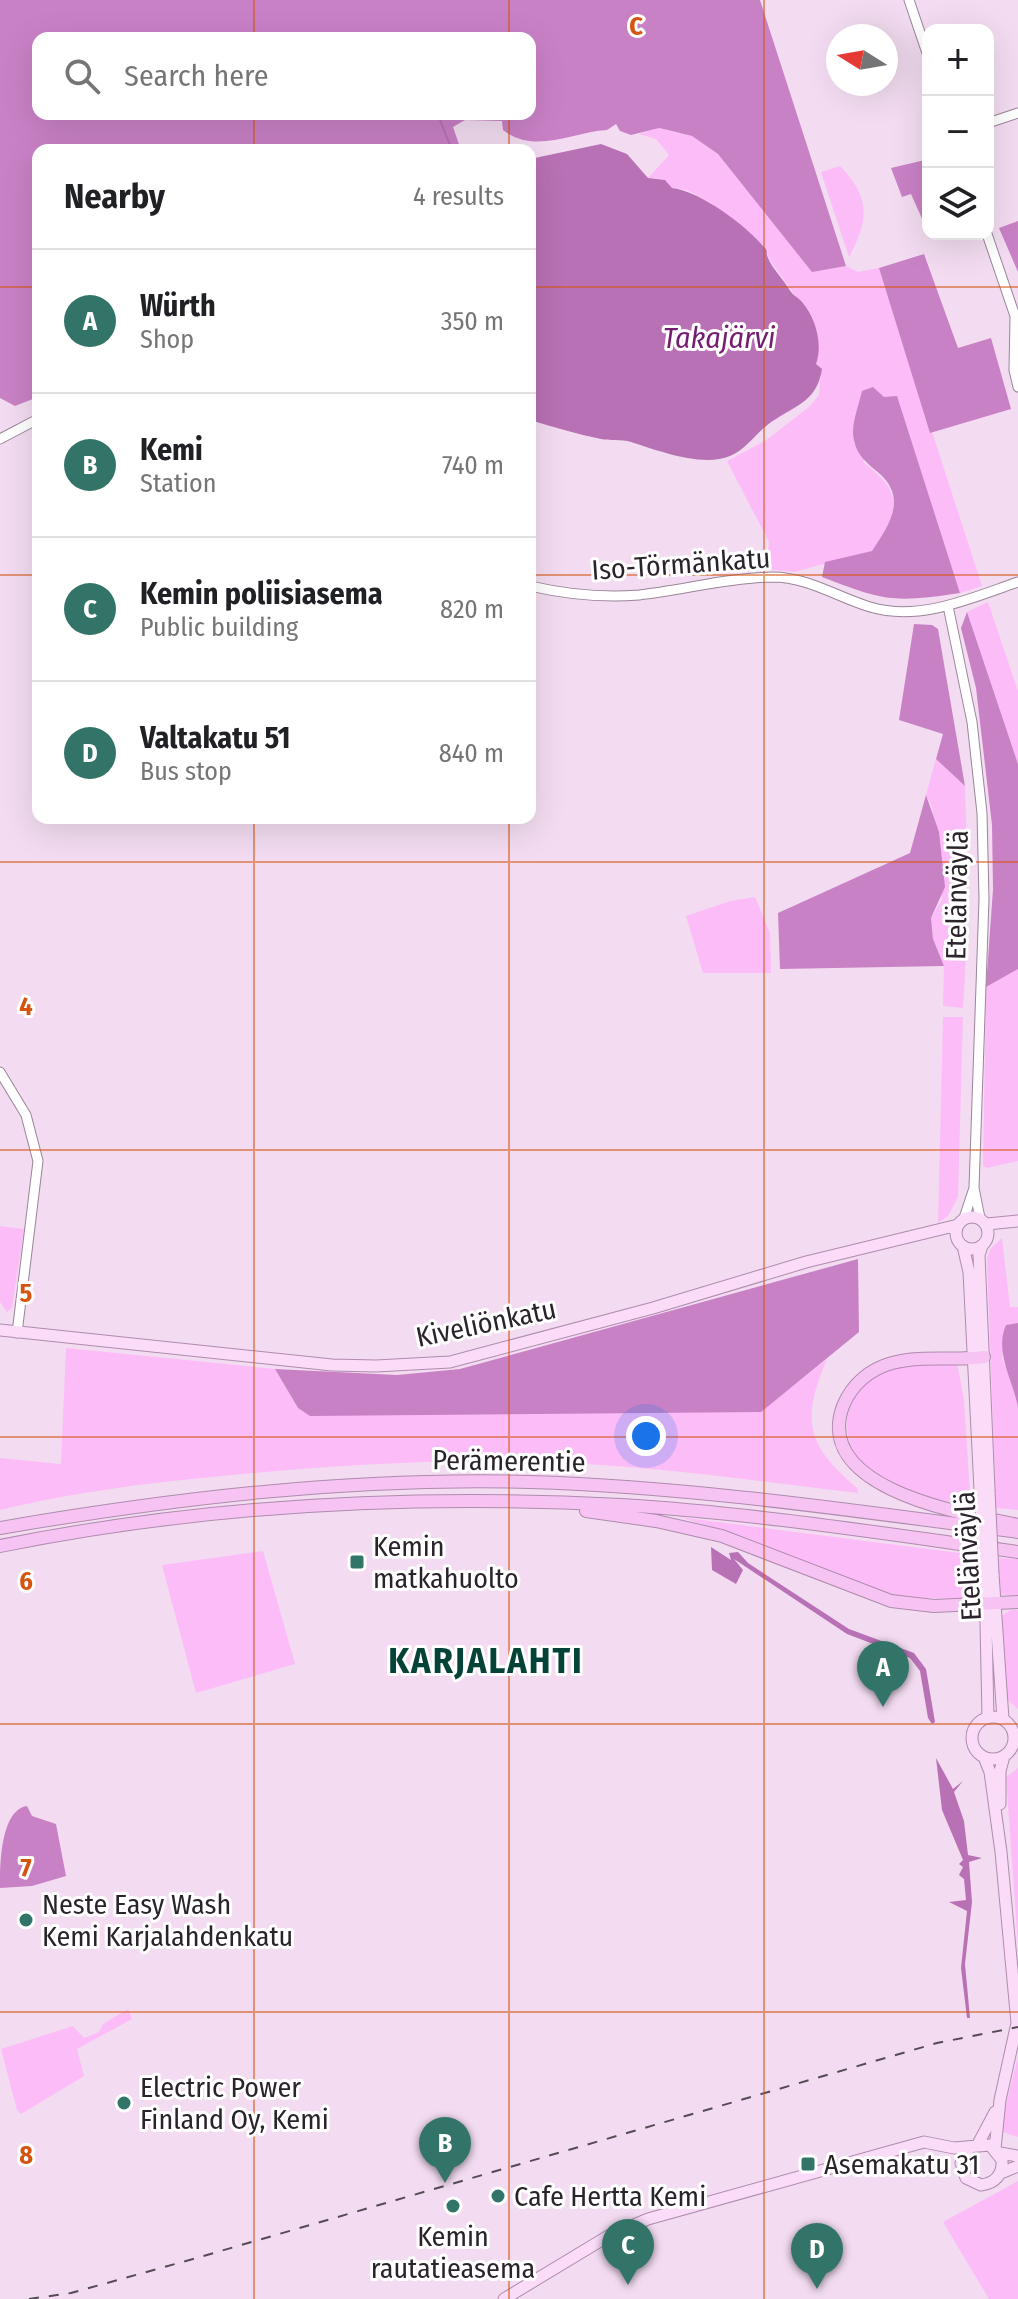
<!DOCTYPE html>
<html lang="en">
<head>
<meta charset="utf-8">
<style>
  body { margin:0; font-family:"Fira Sans Condensed",sans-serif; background:#f2f2f2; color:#202124 }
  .controls { position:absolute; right:24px; top:24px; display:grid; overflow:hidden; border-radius:16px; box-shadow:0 8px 32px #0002 }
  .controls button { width:72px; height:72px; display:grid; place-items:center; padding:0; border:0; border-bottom:2px solid #e0e0e0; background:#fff; color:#202124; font:40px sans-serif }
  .compass { position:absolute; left:826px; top:24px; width:72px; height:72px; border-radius:50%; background:#fff; box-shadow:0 8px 32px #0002; rotate:281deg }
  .you { position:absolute; left:646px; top:1436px; width:28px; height:28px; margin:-20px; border:6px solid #fff; border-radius:50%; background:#1a73e8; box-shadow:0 0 0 12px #1a73e833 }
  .badge { display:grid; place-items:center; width:52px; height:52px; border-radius:50%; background:#327568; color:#fff; font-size:26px; font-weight:700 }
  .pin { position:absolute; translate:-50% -66px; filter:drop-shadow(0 2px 4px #0008) }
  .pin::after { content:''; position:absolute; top:42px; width:28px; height:24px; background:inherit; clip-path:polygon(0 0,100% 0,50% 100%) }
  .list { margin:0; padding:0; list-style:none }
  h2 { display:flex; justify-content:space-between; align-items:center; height:104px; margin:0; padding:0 32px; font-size:34px }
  h2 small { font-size:26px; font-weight:400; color:#757577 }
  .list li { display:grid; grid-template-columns:52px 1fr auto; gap:24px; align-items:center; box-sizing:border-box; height:144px; padding:0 32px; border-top:2px solid #e0e0e0 }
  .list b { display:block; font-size:30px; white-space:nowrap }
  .list p { margin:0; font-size:26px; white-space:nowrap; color:#757577 }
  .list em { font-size:26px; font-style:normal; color:#757577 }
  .icon { flex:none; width:44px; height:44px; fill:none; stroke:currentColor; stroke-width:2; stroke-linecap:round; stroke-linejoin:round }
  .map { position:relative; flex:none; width:1018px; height:2299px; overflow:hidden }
  .search { position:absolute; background:#fff; box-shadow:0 8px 32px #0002; left:32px; top:32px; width:504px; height:88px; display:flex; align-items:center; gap:20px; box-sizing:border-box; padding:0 28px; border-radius:16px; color:#757577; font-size:30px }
  .panel { position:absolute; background:#fff; box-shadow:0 8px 32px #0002; left:32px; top:144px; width:504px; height:680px; border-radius:16px }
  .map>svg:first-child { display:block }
  .green { fill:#fcbcf8 }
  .forest { fill:#c981c6; fill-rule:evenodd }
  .water { fill:#b871b5 }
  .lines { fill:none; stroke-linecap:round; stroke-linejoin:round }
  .stream { stroke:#b871b5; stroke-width:2 }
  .minor-casing { stroke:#998598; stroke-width:11 }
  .major-casing { stroke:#af8bad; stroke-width:13 }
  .highway-casing { stroke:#af8bad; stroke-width:14 }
  .minor { stroke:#fff; stroke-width:9 }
  .major { stroke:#fadbf8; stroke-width:11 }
  .highway { stroke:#f6c3f3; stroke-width:12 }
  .rail { stroke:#564b55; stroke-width:2; stroke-dasharray:10 10; stroke-linecap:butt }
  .major-bridge-casing { stroke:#af8bad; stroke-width:13; stroke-linecap:butt }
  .major-bridge { stroke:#fadbf8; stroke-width:11 }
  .grid { fill:none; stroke:#d5540f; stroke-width:2; stroke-opacity:0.55 }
  .poi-dot { fill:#327568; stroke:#fff; stroke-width:3 }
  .labels { text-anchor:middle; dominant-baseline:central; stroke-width:6; stroke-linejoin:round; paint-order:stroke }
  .street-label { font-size:28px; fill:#2b232b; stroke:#fff }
  .poi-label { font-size:28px; fill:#2b232b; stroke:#fff; text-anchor:start }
  .water-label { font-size:30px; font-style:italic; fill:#731c72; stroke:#fff }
  .district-label { font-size:36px; font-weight:bold; letter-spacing:2px; fill:#054238; stroke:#fff }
  .grid-label { font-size:26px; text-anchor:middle; font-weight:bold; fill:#d5540f; stroke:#fff; stroke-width:6; stroke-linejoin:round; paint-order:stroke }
</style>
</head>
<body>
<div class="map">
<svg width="1018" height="2299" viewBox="0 0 1018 2299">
  <rect width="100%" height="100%" fill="#f3dcf1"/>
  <!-- green -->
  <path class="green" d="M 658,128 L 692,136 L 718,154 L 812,271 L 846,266 L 858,272 L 879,268 L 982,586 L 960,593 L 897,397 L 863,462 C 906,495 899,510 872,551 L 794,572 L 766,569 L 769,542 L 727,461 L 765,441 L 809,407 L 819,395 L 821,369 L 816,364 L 809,315 L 769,259 L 765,247 L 711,203 L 687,190 L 672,188 L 662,179 L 648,178 L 669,155 L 656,139 L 639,134 Z
    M 840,166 C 871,198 869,220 849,257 L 821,172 Z
    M 988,602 L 1018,691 L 1018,764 L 967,612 Z
    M 936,759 L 965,786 L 969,906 L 963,1008 L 943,1006 L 944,966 L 933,939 L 931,918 L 942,900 L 932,807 L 926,795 Z
    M 755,897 L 770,933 L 771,973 L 703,973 L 686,916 L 730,901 Z
    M 1018,969 L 1018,1161 L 987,1168 L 983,1166 L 986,987 Z
    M 943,1017 L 963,1017 L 958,1197 L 948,1216 L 938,1223 Z
    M 0,1226 L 24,1229 L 12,1308 L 7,1312 L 0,1302 Z
    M 1002,1238 L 1010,1307 L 1018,1307 L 1018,1323 L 1006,1325 L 1002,1359 L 1013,1381 L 1018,1407 L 1018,1510 L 996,1508 L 987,1258 L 991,1248 Z
    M 66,1348 L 275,1369 L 298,1408 L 760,1412 L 827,1359 C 801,1420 806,1445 857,1488 L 858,1493 C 749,1480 641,1464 531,1462 C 429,1459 324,1466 222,1476 C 148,1483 73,1492 0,1510 L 0,1458 L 61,1464 Z
    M 957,1363 L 964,1399 L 971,1511 C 939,1501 902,1494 874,1474 C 834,1446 839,1391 884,1371 C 906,1362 934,1364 957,1363 Z
    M 679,1517 L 975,1555 L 975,1577 L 967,1599 L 895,1597 L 854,1584 L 744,1537 Z
    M 263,1551 L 295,1664 L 196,1693 L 162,1565 Z
    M 997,1558 L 1018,1559 L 1018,1596 L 998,1594 Z
    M 1011,1610 L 1018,1610 L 1018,1709 L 1003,1696 L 1001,1616 Z
    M 1018,1768 L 1018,1946 L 1006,1777 Z
    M 128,2009 L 132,2019 L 77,2049 L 84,2076 L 21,2114 L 17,2110 L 1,2049 L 73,2026 L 84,2038 L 99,2032 L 103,2024 Z
    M 1018,2057 L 1018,2136 L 1017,2137 L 1003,2132 L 1003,2116 Z
    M 1018,2181 L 1018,2299 L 989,2299 L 943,2222 Z"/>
  <!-- forest -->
  <path class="forest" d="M 0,0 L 760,0 L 846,266 L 812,272 L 718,154 L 692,136 L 672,131 L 659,128 L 631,135 L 620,131 L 616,124 L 607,130 C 573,132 534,155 503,130 L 502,121 L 465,120 L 453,127 L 461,150 L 38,150 L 38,397 L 15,406 L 0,398 ZM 405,37 L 530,38 L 530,114 L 38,114 L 38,38 Z
    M 925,160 L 928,161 L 928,232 L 911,194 L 902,197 L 891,168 Z
    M 1018,221 L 1018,272 L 999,228 Z
    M 924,254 L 958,348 L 991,338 L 1011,409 L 930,433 L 879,268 Z
    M 873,387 L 884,397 L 897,396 L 960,593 C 893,603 884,601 822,577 L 825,562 L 872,551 C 888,526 908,500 880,474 C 868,464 857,456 854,440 C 850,427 859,405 862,391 Z
    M 967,612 L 1018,764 L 1018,969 L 986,987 L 993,889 L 992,825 L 976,688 L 961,628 Z
    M 914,624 L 932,625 L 938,629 L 965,786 L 936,759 L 943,734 L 899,720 Z
    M 926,795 L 939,832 L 945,887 L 931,918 L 933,939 L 944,966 L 780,969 L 778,913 L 910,853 Z
    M 858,1259 L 859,1332 L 761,1412 L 310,1416 L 298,1408 L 275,1369 L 397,1375 L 460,1369 Z
    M 1018,1323 L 1018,1407 C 1013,1380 994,1352 1006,1325 Z
    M 27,1806 L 32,1816 L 56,1824 L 66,1876 L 32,1886 L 0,1888 C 0,1867 0,1810 27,1806 Z"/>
  <!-- water -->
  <path class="water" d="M 601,144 L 627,154 L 648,178 L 665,180 L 672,188 C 702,192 745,225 764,247 C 769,252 765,251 768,258 C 772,268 783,279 789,289 C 792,295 798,297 802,302 C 816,318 823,345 816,364 L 822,369 C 817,400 799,404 776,419 C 758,429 749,448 730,456 C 702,468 657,450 631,442 C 621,439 609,441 601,439 C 577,434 553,427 530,420 L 530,159 Z
    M 711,1547 L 731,1560 L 729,1553 L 738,1552 L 748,1563 L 849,1629 L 914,1653 L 926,1669 L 935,1722 L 932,1724 L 928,1718 L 920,1671 L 910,1658 L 847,1634 L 734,1559 L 743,1570 L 736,1584 L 712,1570 Z
    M 936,1758 L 953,1789 L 963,1781 L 954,1792 L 964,1821 L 968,1855 L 982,1858 L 969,1862 L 972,1902 L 965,1964 L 970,2018 L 967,2018 L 961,1968 L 967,1911 L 949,1902 L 966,1900 L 964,1879 L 959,1875 L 963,1867 L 959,1864 L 963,1860 L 942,1810 Z"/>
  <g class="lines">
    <!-- stream -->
    <path class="stream" d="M 440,120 L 452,150"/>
    <defs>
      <path id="minor" d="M 909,0 L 928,56
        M 988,123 L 1018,113
        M 987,234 L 1015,316 L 1014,370 L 1018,387
        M 0,439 L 38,419
        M 530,586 C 565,594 603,598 639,595 C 683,590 727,578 772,577 C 808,577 837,597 870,607 C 920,622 971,598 1018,582
        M 948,606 L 972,722 L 982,813 L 984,899 L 974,1188 L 964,1218
        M 0,1072 L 26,1115 L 38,1161 L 17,1333
        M 974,1188 L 980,1218"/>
      <path id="major" d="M956 1233a16 16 0 1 1 32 0a16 16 0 1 1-32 0Z
        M 987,1224 L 1018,1221
        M 963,1246 L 969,1272 L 980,1490
        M 982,1246 L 979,1255 L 989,1490
        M 0,1330 L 332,1365 L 376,1366 L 450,1362 L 653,1308 L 806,1262 L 958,1225
        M 993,1574 L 1003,1719
        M 985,1576 L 988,1718
        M972 1738a21 21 0 1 1 42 0a21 21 0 1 1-42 0Z
        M 984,1757 L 990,1772 L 1001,1852 L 1017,2023 L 1000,2100 L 995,2149
        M 1000,1804 L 1000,1771 L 1004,1756
        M 978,2144 L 995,2112
        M 1000,2153 L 1018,2156
        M 1001,2173 L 1018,2166
        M 504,2299 L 610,2235 L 648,2219 L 924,2142 L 954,2148 L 990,2145 L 1002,2160 C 1003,2174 996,2183 981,2185 L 966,2178 L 961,2163 L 969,2148"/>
      <path id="highway" d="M 984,1357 C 954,1361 922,1355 892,1363 C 870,1369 852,1384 843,1406 C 812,1490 966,1514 1018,1525
        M 586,1511 L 656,1521 L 722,1536 L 891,1601 L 934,1606 L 1018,1602
        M 0,1528 C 175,1498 352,1477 530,1482 C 694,1487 856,1511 1018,1532
        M 0,1546 C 203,1505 415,1494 621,1505 C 754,1513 886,1534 1018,1552"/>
    </defs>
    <!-- minor casing -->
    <use href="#minor" class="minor-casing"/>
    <!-- major casing -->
    <use href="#major" class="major-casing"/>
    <!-- highway casing -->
    <use href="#highway" class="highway-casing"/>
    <!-- minor -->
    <use href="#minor" class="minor"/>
    <!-- major -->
    <use href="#major" class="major"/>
    <!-- highway -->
    <use href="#highway" class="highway"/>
    <!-- rail -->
    <path class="rail" d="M 29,2299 L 71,2293 L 193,2259 L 937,2043 L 1018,2027"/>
    <defs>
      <path id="major-bridge" d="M 980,1490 L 985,1576
        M 989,1490 L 993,1574"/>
    </defs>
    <!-- major-bridge casing -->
    <use href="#major-bridge" class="major-bridge-casing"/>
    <!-- major-bridge -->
    <use href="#major-bridge" class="major-bridge"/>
  </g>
  <!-- grid -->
  <path class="grid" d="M 254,0 L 254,38M 509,0 L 509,38M 764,0 L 764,2299M 254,114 L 254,150M 509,114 L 509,150M 0,287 L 38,287M 530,287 L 1018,287M 0,575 L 38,575M 530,575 L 1018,575M 254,818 L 254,2299M 509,818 L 509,2299M 0,862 L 1018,862M 0,1150 L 1018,1150M 0,1437 L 1018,1437M 0,1724 L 1018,1724M 0,2012 L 1018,2012"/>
  <!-- markers -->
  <g class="poi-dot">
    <rect x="349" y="1554" width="16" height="16" rx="4"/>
    <circle cx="26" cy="1920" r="8"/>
    <circle cx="124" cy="2103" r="8"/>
    <rect x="800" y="2156" width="16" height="16" rx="4"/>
    <circle cx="498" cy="2196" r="8"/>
    <circle cx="453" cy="2206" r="8"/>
  </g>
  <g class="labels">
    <!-- street labels -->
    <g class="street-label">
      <text transform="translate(681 564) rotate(-4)">Iso-Törmänkatu</text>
      <text transform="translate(957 895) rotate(-89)">Etelänväylä</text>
      <text transform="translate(486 1323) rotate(-12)">Kiveliönkatu</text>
      <text transform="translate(509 1461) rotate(1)">Perämerentie</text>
      <text transform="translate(968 1556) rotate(-93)">Etelänväylä</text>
    </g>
    <!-- poi labels -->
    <g class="poi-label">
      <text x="373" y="1546">Kemin<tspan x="373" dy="32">matkahuolto</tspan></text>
      <text x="42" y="1904">Neste Easy Wash<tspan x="42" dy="32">Kemi Karjalahdenkatu</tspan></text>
      <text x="140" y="2087">Electric Power<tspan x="140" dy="32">Finland Oy, Kemi</tspan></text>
      <text x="824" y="2164">Asemakatu 31</text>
      <text x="514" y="2196">Cafe Hertta Kemi</text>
      <text x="453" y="2236" text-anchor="middle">Kemin<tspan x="453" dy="32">rautatieasema</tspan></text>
    </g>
    <!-- water labels -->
    <g class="water-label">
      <text x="719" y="338">Takajärvi</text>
    </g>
    <!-- district labels -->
    <g class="district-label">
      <text x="486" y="1661">KARJALAHTI</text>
    </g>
  </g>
  <g class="grid-label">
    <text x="636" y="35">C</text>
    <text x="26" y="1015">4</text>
    <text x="26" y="1302">5</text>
    <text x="26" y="1590">6</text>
    <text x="26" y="1877">7</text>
    <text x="26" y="2164">8</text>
  </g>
</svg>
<div class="controls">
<button>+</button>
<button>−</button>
<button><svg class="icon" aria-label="layers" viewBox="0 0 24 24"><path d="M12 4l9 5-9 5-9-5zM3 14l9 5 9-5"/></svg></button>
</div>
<svg class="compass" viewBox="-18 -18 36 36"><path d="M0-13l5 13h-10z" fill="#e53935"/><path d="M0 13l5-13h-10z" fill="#757577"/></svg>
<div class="you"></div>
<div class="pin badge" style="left:883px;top:1707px">A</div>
<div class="pin badge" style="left:445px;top:2183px">B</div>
<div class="pin badge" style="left:628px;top:2285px">C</div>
<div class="pin badge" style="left:817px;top:2289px">D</div>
<div class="search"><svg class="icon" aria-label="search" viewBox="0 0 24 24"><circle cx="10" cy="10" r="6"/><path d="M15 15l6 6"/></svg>Search here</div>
<section class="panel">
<h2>Nearby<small>4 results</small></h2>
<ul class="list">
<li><span class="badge">A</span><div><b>Würth</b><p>Shop</p></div><em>350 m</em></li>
<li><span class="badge">B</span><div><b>Kemi</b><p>Station</p></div><em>740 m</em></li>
<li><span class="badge">C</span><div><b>Kemin poliisiasema</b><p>Public building</p></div><em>820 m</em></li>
<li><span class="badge">D</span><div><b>Valtakatu 51</b><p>Bus stop</p></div><em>840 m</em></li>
</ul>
</section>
</div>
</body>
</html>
